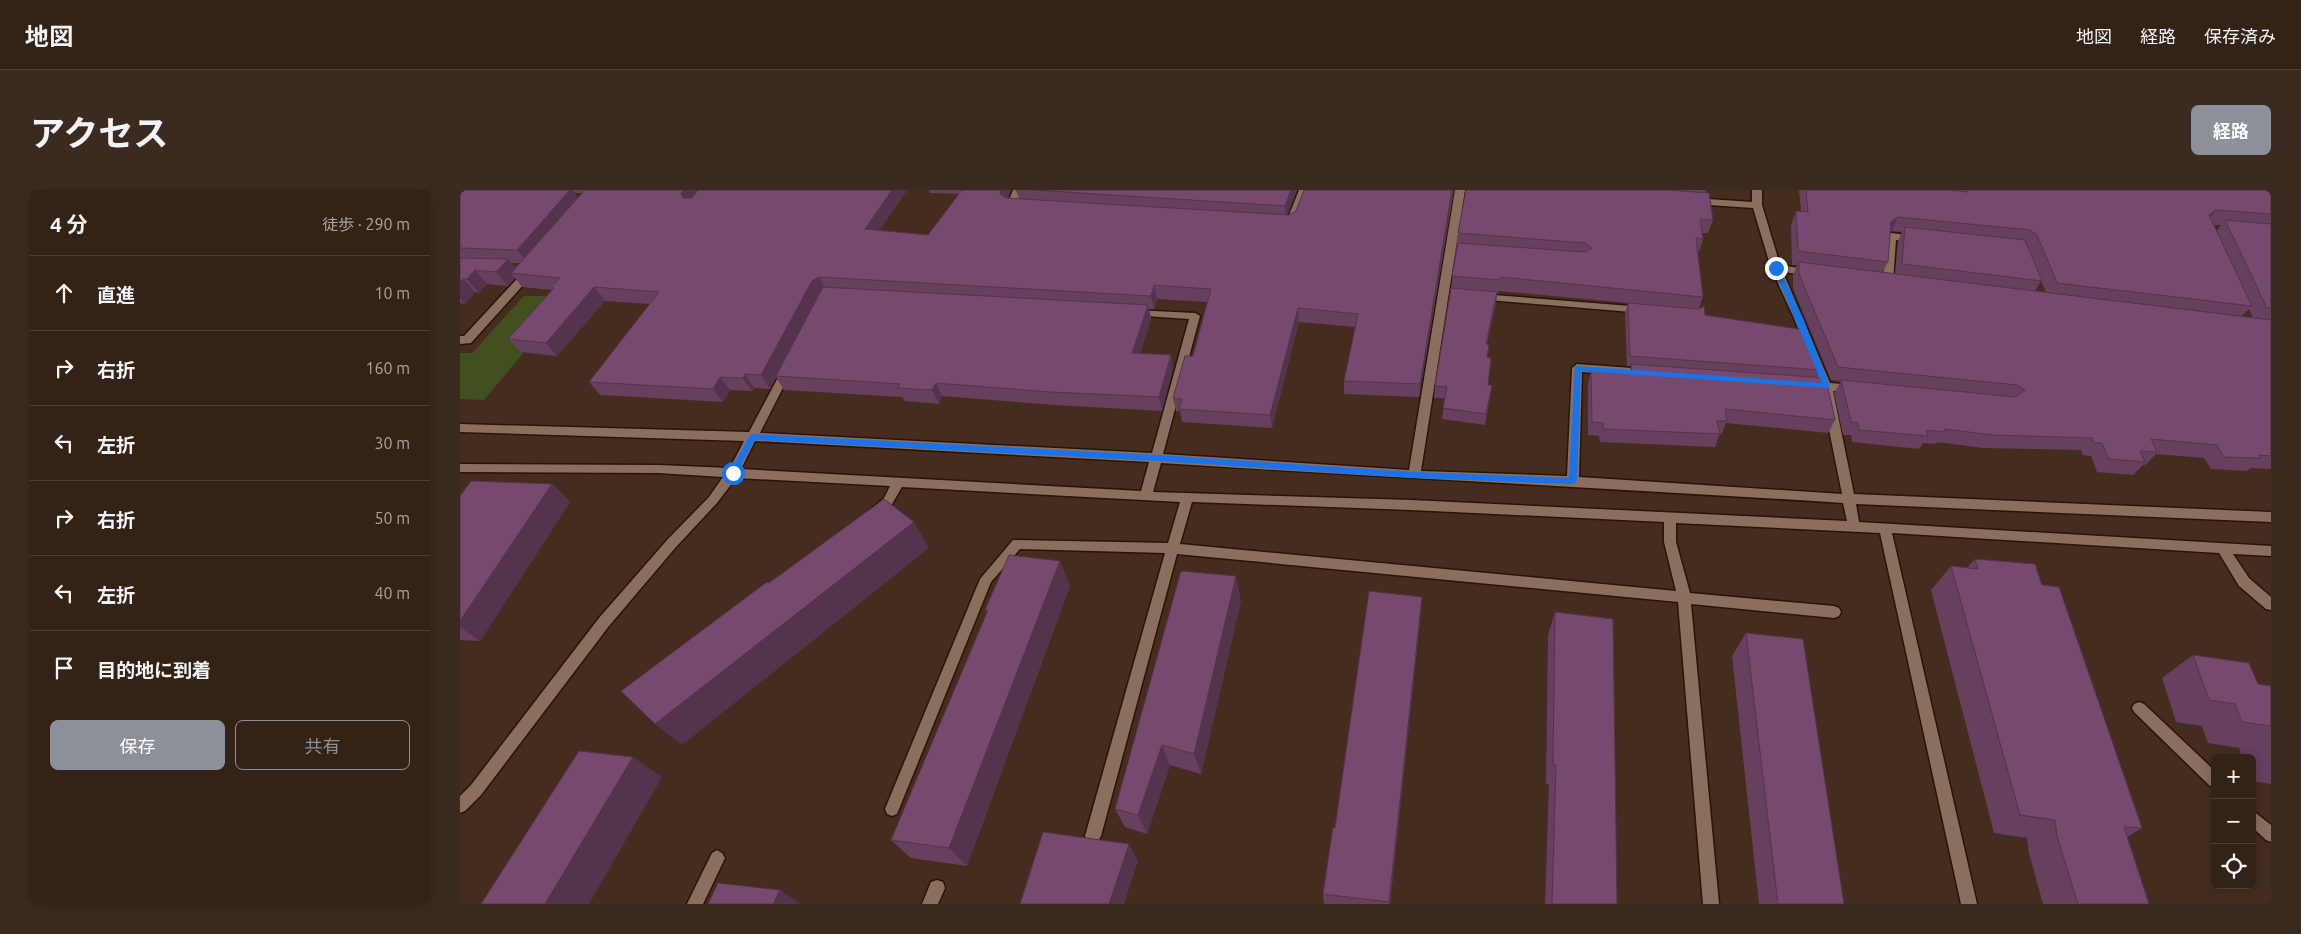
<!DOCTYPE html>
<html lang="ja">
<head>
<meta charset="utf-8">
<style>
  body { margin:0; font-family:Ubuntu,"Noto Sans JP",sans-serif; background:#3b2a1f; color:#f1f3f6 }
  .controls { position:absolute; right:15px; bottom:15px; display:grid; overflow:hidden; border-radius:8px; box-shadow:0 2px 12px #0003 }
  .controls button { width:45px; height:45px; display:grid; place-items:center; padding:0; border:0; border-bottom:1px solid #4e3f35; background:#332216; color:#f1f3f6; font:25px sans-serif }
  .stop { position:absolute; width:15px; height:15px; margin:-11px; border:4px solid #1a73e8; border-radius:50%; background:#fff }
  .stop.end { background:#1a73e8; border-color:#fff; box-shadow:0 1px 5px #0008 }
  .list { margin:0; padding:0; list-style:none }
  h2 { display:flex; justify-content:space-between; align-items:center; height:65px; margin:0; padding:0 20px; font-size:21px }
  h2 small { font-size:16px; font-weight:400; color:#a9a4a1 }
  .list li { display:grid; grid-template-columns:32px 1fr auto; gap:15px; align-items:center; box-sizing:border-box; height:75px; padding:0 20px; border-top:1px solid #4e3f35 }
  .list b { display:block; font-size:19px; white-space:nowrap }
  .list em { font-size:16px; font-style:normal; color:#a9a4a1 }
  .actions { display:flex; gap:10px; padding:15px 20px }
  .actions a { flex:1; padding:11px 0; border:1px solid #8c9099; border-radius:8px; text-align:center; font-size:18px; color:#8c9099 }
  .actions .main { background:#8c9099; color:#fff }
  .icon { flex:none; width:28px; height:28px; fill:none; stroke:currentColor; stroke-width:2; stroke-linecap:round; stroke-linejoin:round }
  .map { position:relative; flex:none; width:1811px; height:714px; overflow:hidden; border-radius:8px }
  header { display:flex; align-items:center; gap:30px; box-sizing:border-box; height:70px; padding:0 25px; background:#332216; border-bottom:1px solid #4e3f35 }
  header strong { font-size:24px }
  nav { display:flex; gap:28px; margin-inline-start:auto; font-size:18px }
  .intro { display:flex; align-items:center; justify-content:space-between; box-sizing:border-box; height:120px; padding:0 30px }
  h1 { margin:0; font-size:35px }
  .button { padding:12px 22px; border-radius:8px; background:#8c9099; color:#fff; font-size:18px; font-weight:700 }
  main { display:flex; gap:30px; padding:0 30px }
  aside { flex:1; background:#332216; border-radius:8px; box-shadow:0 2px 12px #0003 }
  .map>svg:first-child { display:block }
  .green { fill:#425020 }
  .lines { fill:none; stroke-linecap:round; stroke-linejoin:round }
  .minor-casing { stroke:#2a1406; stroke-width:3 }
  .minor { fill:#8a6f5e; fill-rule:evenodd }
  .wall { fill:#673f5f; fill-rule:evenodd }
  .shaded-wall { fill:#54334d }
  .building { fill:#78496e; stroke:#54334d }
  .route { fill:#1a73e8 }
</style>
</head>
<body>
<header>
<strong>地図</strong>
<nav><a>地図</a><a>経路</a><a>保存済み</a></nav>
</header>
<div class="intro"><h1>アクセス</h1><a class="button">経路</a></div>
<main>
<aside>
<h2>4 分<small>徒歩 · 290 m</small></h2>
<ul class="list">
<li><svg class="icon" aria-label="ahead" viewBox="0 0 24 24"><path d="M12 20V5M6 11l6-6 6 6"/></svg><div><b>直進</b></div><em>10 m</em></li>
<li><svg class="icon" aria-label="right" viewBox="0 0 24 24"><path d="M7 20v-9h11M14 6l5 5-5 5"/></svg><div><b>右折</b></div><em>160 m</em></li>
<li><svg class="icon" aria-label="left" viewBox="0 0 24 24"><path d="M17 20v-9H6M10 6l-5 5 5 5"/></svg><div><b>左折</b></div><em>30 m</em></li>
<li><svg class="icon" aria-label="right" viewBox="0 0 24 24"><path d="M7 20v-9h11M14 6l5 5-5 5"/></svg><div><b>右折</b></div><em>50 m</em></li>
<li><svg class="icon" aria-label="left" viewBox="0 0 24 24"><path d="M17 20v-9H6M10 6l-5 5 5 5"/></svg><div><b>左折</b></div><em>40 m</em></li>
<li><svg class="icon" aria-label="arrive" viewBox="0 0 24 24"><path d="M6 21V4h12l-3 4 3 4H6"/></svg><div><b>目的地に到着</b></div></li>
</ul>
<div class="actions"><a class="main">保存</a><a>共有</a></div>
</aside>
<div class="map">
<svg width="1811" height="714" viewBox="0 0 1811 714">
  <rect width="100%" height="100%" fill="#442d1e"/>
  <!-- green -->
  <path class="green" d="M 64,106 L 111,106 L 24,210 L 0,209 L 0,163 L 12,163 Z"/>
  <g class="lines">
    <defs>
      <path id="minor" d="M 553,0 L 563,0 L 556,15 L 560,16 L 560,20 L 551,20 L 546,17 Z
        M 839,0 L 849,0 L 835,34 L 830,37 L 822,33 L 827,30 Z
        M 995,0 L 1005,0 L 961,281 L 1107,286 L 1112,178 L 1117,174 L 1186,179 L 1191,183 L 1186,187 L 1122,182 L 1119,287 L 1382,304 L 1361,200 L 1347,198 L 1345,195 L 1351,191 L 1359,192 L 1334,128 L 1311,78 L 1293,18 L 1234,14 L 1229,11 L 1234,8 L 1292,12 L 1292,0 L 1302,0 L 1302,15 L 1320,75 L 1352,80 L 1357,83 L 1352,86 L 1323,82 L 1370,193 L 1393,195 L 1399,199 L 1393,203 L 1373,201 L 1394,304 L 1811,322 L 1811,332 L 1396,314 L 1399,332 L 1811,356 L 1811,366 L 1773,364 L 1789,388 L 1811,407 L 1811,420 L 1806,419 L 1779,396 L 1759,363 L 1432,343 L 1517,714 L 1501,714 L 1420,343 L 1216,333 L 1216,352 L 1230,403 L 1374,416 L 1379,418 L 1381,422 L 1379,426 L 1374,428 L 1231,414 L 1259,714 L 1243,714 L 1218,412 L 717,364 L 641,646 L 638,651 L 633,653 L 628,651 L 625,646 L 705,363 L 560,359 L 531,392 L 437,624 L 432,626 L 427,624 L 425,619 L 520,389 L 553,350 L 708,353 L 720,312 L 442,297 L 432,314 L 414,327 L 410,325 L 408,322 L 424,308 L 430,296 L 276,288 L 257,313 L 216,357 L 149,436 L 21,605 L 5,621 L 0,623 L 0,606 L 11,595 L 139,428 L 208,349 L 249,307 L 263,287 L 198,283 L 0,282 L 0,274 L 198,275 L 270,278 L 284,251 L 0,242 L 0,234 L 289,242 L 323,178 L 328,174 L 333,178 L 300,243 L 692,263 L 729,129 L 670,125 L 669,123 L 674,120 L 735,123 L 740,126 L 703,264 L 949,280 ZM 295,251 L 689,272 L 681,301 L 281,279 ZM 701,273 C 928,288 1156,298 1383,313 L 1387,331 L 951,310 L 693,302 ZM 732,312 L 951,320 L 1204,332 L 1204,352 L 1216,401 L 720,354 Z
        M 1431,43 L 1455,46 L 1460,49 L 1455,52 L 1436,50 L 1433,92 L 1428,95 L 1423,92 L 1426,46 Z
        M 70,78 L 74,79 L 74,83 L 11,153 L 0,154 L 0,146 L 4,146 L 66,79 Z
        M 1021,104 L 1183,117 L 1188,120 L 1183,123 L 1017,109 L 1017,105 Z
        M 1679,512 L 1684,514 L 1755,581 L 1755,598 L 1750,596 L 1674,522 L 1672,518 L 1674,514 Z
        M 1792,620 L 1811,635 L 1811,652 L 1806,650 L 1792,637 Z
        M 257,660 L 262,663 L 265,668 L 243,714 L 227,714 L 252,663 Z
        M 477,690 L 483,692 L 485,698 L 478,714 L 462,714 L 471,692 Z"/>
    </defs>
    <!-- minor casing -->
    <use href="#minor" class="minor-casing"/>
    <!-- minor -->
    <use href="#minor" class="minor"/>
  </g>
  <!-- wall -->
  <path class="wall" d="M 0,0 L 447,0 L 419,41 L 468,45 L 499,4 L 470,3 L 469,0 L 551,0 L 548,8 L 559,9 L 556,0 L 837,0 L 827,25 L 994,0 L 959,207 L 884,204 L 884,191 L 896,137 L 839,132 L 812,238 L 722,232 L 720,221 L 716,221 L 713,208 L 733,166 L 747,112 L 697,109 L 694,119 L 689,119 L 691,129 L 680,164 L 711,165 L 713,178 L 702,221 L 595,215 L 482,206 L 479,214 L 445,211 L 442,207 L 324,200 L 316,187 L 310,199 L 294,198 L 292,201 L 270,200 L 263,212 L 140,205 L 129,192 L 190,114 L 145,111 L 97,166 L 61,162 L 48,149 L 92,100 L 62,97 L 55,88 L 48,96 L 27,94 L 19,103 L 15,102 L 5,114 L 0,113 ZM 114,3 L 122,3 L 118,8 ZM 51,73 L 60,73 L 56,78 Z
    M 1006,0 L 1246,0 L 1245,3 L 1253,30 L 1248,43 L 1242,43 L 1243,49 L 1239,62 L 1237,62 L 1243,107 L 1239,118 L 1245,125 L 1361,180 L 1357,188 L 1375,230 L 1368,243 L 1266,233 L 1261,245 L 1260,244 L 1255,257 L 1140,252 L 1139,246 L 1128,245 L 1128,195 L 1131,181 L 1169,183 L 1171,176 L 1167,176 L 1165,123 L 1168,113 L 1039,101 L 1038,103 L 1037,103 L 1036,114 L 1027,154 L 1028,195 L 1030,207 L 1025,235 L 982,229 L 985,208 L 974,208 L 975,196 L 991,98 L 998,43 Z
    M 1339,0 L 1488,0 L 1495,1 L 1494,0 L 1811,0 L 1811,279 L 1791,278 L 1787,281 L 1751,279 L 1744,268 L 1696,264 L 1685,275 L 1683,275 L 1673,285 L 1637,282 L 1631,266 L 1623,265 L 1621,260 L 1523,258 L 1477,252 L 1476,254 L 1463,253 L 1459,259 L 1392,252 L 1391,245 L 1383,245 L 1374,203 L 1381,191 L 1371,190 L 1333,98 L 1333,85 L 1337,75 L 1332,75 L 1331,35 L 1336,21 L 1341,21 ZM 1754,35 L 1761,35 L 1757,41 ZM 1431,41 L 1442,42 L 1438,51 L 1435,84 L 1423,82 L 1428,72 L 1430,42 ZM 1581,91 L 1586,102 L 1575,101 ZM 1789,119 L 1793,128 L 1782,126 Z
    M 92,294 L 110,312 L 20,451 L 0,450 L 0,306 Z
    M 1515,369 L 1582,395 L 1682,638 L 1667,647 L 1689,714 L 1583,714 L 1569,663 L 1567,648 L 1534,643 L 1471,400 L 1491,376 L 1507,378 Z
    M 600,371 L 610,396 L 507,676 L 451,668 L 431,650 L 527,423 L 525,420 Z
    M 781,411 L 741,584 L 710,575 L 687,644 L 665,637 L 655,619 Z
    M 1095,422 L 1157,714 L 1085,714 L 1089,594 L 1086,594 L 1088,445 Z
    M 960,431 L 930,714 L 864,714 L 863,704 L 875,638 Z
    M 1286,443 L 1384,714 L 1299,714 L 1272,466 Z
    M 1733,465 L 1798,494 L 1811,496 L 1811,594 L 1792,591 L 1792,568 L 1782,568 L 1779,558 L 1748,553 L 1742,536 L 1716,532 L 1702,488 Z"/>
  <!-- shaded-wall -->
  <path class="shaded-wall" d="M 110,0 L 112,0 L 121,13 L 68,73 L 57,60 Z
    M 224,0 L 243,0 L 230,17 L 221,3 Z
    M 432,0 L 447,0 L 411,53 L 405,39 Z
    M 541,0 L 551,0 L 544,18 L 540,4 Z
    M 831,0 L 837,0 L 826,29 L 825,16 Z
    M 992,0 L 994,0 L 959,207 L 960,194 Z
    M 1756,20 L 1745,34 L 1749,25 Z
    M 1438,27 L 1431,41 L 1424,46 L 1431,32 Z
    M 48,69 L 60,83 L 51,83 L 55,88 L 48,96 L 36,82 Z
    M 15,80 L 27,94 L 19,103 L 7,89 Z
    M 359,87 L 366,100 L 359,104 L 310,199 L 301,185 L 352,91 Z
    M 3,89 L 15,102 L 5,114 L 0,108 L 0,92 Z
    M 694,95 L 697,109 L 694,119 L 691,106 Z
    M 134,97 L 145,111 L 97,166 L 86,153 Z
    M 1037,102 L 1036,114 L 1024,166 L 1026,154 Z
    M 688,115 L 691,129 L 676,177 L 672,163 Z
    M 838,118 L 839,132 L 812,238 L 810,225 Z
    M 711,165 L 713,178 L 702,221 L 699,207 Z
    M 285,184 L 294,198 L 292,201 L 283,188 Z
    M 260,187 L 270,200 L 263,212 L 253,199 Z
    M 476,193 L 482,206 L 479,214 L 472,200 Z
    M 92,294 L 110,312 L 20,451 L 0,437 L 0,431 Z
    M 454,332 L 469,358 L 222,555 L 195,534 Z
    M 600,371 L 610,396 L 507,676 L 489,658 Z
    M 776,386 L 781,411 L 741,584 L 734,564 Z
    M 962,407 L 930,714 L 929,714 Z
    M 702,555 L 710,575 L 687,644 L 678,625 Z
    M 173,567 L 202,587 L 129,714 L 85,714 Z
    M 669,654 L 678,671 L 664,714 L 649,714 Z
    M 320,700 L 341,714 L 313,714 Z"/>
  <!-- building -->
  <path class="building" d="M 0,0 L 110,0 L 57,60 L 0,58 Z
    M 125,0 L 224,0 L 221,3 L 223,8 L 232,8 L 238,0 L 432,0 L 405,39 L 468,45 L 502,0 L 541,0 L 540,4 L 546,8 L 829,25 L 836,21 L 844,0 L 992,0 L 960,194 L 884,191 L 898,124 L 838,118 L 810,225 L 719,219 L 722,209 L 713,208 L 725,166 L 733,166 L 751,99 L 694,95 L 691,106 L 359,87 L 352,91 L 301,185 L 285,184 L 283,188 L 260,187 L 253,199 L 129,192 L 199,102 L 134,97 L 86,153 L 48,149 L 94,98 L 91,97 L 100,88 L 51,83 Z
    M 574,0 L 831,0 L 825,16 Z
    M 1006,0 L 1207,0 L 1249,3 L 1253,30 L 1240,29 L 1243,49 L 1236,48 L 1243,107 L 1041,87 L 1040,90 L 992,86 L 998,53 L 1125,62 L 1132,58 L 1125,53 L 998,43 Z
    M 1346,0 L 1488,0 L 1508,2 L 1507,0 L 1811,0 L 1811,24 L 1756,20 L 1749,25 L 1792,116 L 1597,93 L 1577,45 L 1570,40 L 1438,27 L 1431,32 L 1428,72 L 1338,61 L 1336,21 L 1348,22 Z
    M 1765,30 L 1811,34 L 1811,118 L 1807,118 Z
    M 1445,37 L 1565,50 L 1582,91 L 1442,74 Z
    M 0,68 L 48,69 L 36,82 L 15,80 L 7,89 L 3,89 L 0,92 Z
    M 1339,72 L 1811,130 L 1811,266 L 1799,265 L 1801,268 L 1764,267 L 1757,255 L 1691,249 L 1697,262 L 1680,261 L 1685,272 L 1649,269 L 1642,253 L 1634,253 L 1632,248 L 1533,245 L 1484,239 L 1484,242 L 1466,240 L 1468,246 L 1399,240 L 1398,233 L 1391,232 L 1381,190 L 1556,207 L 1565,200 L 1557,195 L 1378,177 L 1339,84 Z
    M 363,97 L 688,115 L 672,163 L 711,165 L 699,207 L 591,202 L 476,193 L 472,200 L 437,198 L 440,194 L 316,186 Z
    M 991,98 L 1037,102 L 1026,154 L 1029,155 L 1027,167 L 1031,168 L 1028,195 L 1032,195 L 1026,224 L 983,218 L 987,197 L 975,196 Z
    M 1168,113 L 1239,119 L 1244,116 L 1245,125 L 1345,140 L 1361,180 L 1170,166 Z
    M 1171,174 L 1366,188 L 1375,230 L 1265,219 L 1267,231 L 1257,231 L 1260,244 L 1143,239 L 1143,233 L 1132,232 L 1131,181 L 1172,183 Z
    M 11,291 L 92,294 L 0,431 L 0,306 Z
    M 424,309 L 454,332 L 195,534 L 161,501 L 307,392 L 309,393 Z
    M 549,365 L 600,371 L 489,658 L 431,650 L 528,420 L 525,420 Z
    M 1515,369 L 1575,374 L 1582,395 L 1599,397 L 1682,638 L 1664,637 L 1689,714 L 1618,714 L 1597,646 L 1595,630 L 1560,625 L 1491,376 L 1518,379 Z
    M 721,381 L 776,386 L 734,564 L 702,555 L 678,625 L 655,619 Z
    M 909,401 L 962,407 L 929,712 L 863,704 L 873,637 L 875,638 Z
    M 1095,422 L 1153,429 L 1157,714 L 1092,714 L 1096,575 L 1093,575 Z
    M 1286,443 L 1343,449 L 1384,714 L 1318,714 Z
    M 1733,465 L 1789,473 L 1798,494 L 1811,496 L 1811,536 L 1782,532 L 1775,514 L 1749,510 Z
    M 119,561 L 173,567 L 85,714 L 21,714 Z
    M 583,642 L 669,654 L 649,714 L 560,714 Z
    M 258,693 L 320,700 L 313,714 L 248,714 Z"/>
  <!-- route -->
  <path class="route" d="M 1313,77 L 1319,78 L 1343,128 L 1370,196 L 1369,198 L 1121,181 L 1117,291 L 1113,294 L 954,288 L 698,271 L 295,250 L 275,285 L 273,286 L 269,283 L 290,245 L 293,244 L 698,265 L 954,282 L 1109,288 L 1115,176 L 1362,193 Z"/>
</svg>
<div class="controls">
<button>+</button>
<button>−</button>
<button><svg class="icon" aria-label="locate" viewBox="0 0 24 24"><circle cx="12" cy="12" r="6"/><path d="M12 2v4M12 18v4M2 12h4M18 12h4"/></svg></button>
</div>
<div class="stop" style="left:273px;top:283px"></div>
<div class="stop end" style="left:1316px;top:78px"></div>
</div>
</main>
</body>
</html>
